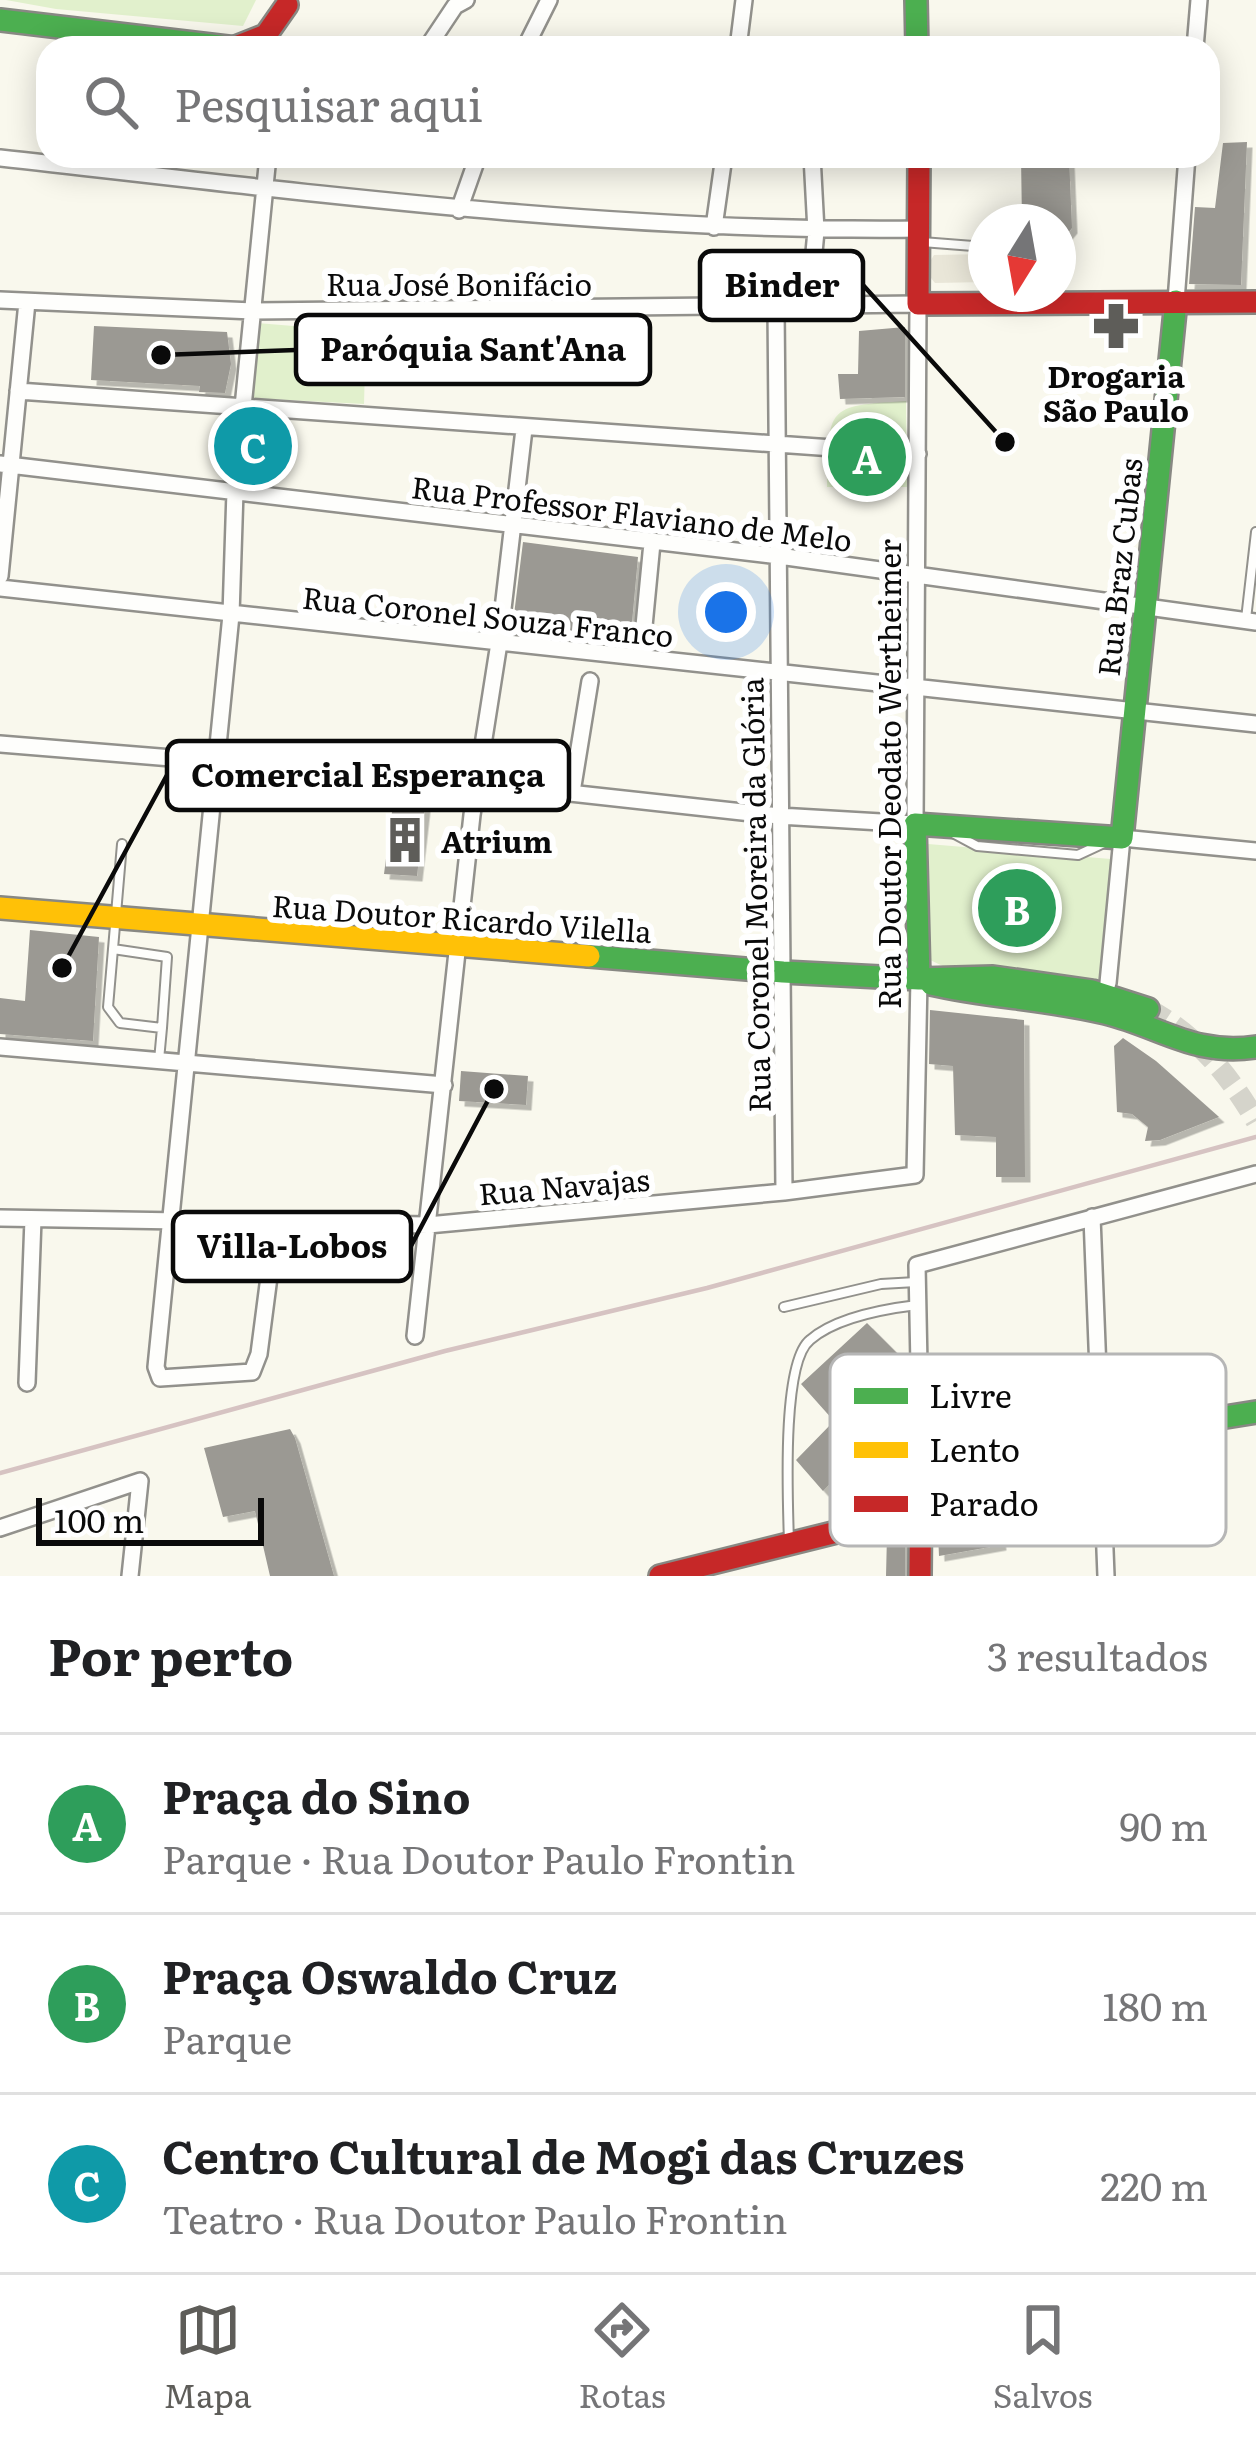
<!DOCTYPE html>
<html lang="pt">
<head>
<meta charset="utf-8">
<style>
  body { margin:0; font-family:Literata,serif; background:#f2f2f2; color:#202124 }
  .compass { position:absolute; left:968px; top:204px; width:108px; height:108px; border-radius:50%; background:#fff; box-shadow:0 6px 30px #0003; rotate:191deg }
  .scale { position:absolute; left:36px; bottom:30px; width:228px; box-sizing:border-box; padding-left:12px; border:6px solid #0a0a0a; border-top:0; font-size:33px; line-height:42px; white-space:nowrap; color:#0a0a0a; -webkit-text-stroke:9px #fff; paint-order:stroke }
  .you { position:absolute; left:726px; top:612px; width:42px; height:42px; margin:-30px; border:9px solid #fff; border-radius:50%; background:#1a73e8; box-shadow:0 0 0 18px #1a73e833 }
  .badge { display:grid; place-items:center; width:78px; height:78px; border-radius:50%; background:#5e5d59; color:#fff; font-size:39px; font-weight:700 }
  .pin { position:absolute; translate:-50% -50%; border:6px solid #fff; box-shadow:0 3px 12px #0006 }
  .list { margin:0; padding:0; list-style:none }
  h2 { display:flex; justify-content:space-between; align-items:center; height:156px; margin:0; padding:0 48px; font-size:51px }
  h2 small { font-size:39px; font-weight:400; color:#757577 }
  .list li { display:grid; grid-template-columns:78px 1fr auto; gap:36px; align-items:center; box-sizing:border-box; height:180px; padding:0 48px; border-top:3px solid #e0e0e0 }
  .list b { display:block; font-size:45px; white-space:nowrap }
  .list p { margin:0; font-size:39px; white-space:nowrap; color:#757577 }
  .list em { font-size:39px; font-style:normal; color:#757577 }
  .icon { flex:none; width:66px; height:66px; fill:none; stroke:currentColor; stroke-width:2; stroke-linecap:round; stroke-linejoin:round }
  .map { position:relative; flex:none; width:1256px; height:1576px; overflow:hidden }
  .search { position:absolute; background:#fff; box-shadow:0 6px 30px #0003; left:36px; right:36px; top:36px; height:132px; display:flex; align-items:center; gap:30px; box-sizing:border-box; padding:0 42px; border-radius:36px; color:#757577; font-size:45px }
  .sheet { height:696px; background:#fff }
  nav { display:flex; justify-content:space-around; align-items:center; box-sizing:border-box; height:168px; border-top:3px solid #e0e0e0; background:#fff; font-size:33px; color:#757577 }
  nav a { display:grid; justify-items:center; gap:6px }
  nav .on { color:#5e5d59 }
  .map>svg:first-child { display:block }
  .green { fill:#e1f0cc }
  .plaza { fill:#e9e6d8 }
  .building { fill:#9b9993; filter:url(#shadow) }
  .lines { fill:none; stroke-linecap:round; stroke-linejoin:round }
  .secondary-tunnel { stroke:#d5d4cb; stroke-width:21; stroke-dasharray:21 10; stroke-linecap:butt }
  .lane-casing { stroke:#92918c; stroke-width:12 }
  .street-casing { stroke:#92918c; stroke-width:20 }
  .fast-casing { stroke:#888883; stroke-width:26 }
  .slow-casing { stroke:#888883; stroke-width:26 }
  .jam-casing { stroke:#888883; stroke-width:26 }
  .lane { stroke:#fefefc; stroke-width:8 }
  .street { stroke:#fefefc; stroke-width:15 }
  .fast { stroke:#4caf50; stroke-width:21 }
  .slow { stroke:#ffc107; stroke-width:21 }
  .jam { stroke:#c62828; stroke-width:21 }
  .rail { stroke:#d6c3c2; stroke-width:4.5 }
  .labels { text-anchor:middle; dominant-baseline:central; stroke-width:12; stroke-linejoin:round; paint-order:stroke }
  .street-label { font-size:30px; fill:#0a0a0a; stroke:#fff }
  .poi-label { font-size:30px; font-weight:bold; fill:#0a0a0a; stroke:#fff }
  .key { fill:#fff; stroke:#b6b6b6; stroke-width:3 }
  .key-label { font-size:33px; fill:#0a0a0a }
  .leader { fill:none; stroke:#0a0a0a; stroke-width:4.5 }
  .callout-dot { fill:#0a0a0a; stroke:#fff; stroke-width:4.5 }
  .callout { fill:#fff; stroke:#0a0a0a; stroke-width:4.5 }
  .callout-label { font-size:33px; text-anchor:middle; font-weight:bold; fill:#0a0a0a }
</style>
</head>
<body>
<div class="map">
<svg width="1256" height="1576" viewBox="0 0 1256 1576">
  <defs>
    <filter id="shadow"><feDropShadow dx="5.5" dy="5.5" stdDeviation="0" flood-color="#0004"/></filter>
  </defs>
  <rect width="100%" height="100%" fill="#f9f8ed"/>
  <!-- green -->
  <path class="green" d="M 6,0 L 256,0 L 243,26 L 56,9 Z
    M 257,323 L 366,332 L 364,404 L 250,398 Z
    M 906,401 L 907,487 L 827,487 C 829,407 825,406 906,401 Z
    M 928,844 L 1111,859 L 1100,989 L 951,970 L 926,958 Z"/>
  <!-- plaza -->
  <path class="plaza" d="M 986,254 L 986,282 L 935,283 L 931,278 L 931,260 L 934,255 Z"/>
  <!-- building -->
  <path class="building" d="M 1247,142 L 1241,285 L 1189,284 L 1195,207 L 1215,208 L 1223,143 Z
    M 1021,157 L 1069,157 L 1072,228 L 1058,245 L 1058,222 L 1022,222 Z
    M 94,326 L 227,332 L 231,364 L 225,393 L 199,392 L 200,386 L 91,380 Z
    M 905,327 L 905,397 L 840,399 L 838,374 L 858,374 L 859,331 Z
    M 243,419 L 269,421 L 262,483 L 237,479 Z
    M 523,542 L 638,557 L 630,644 L 512,631 Z
    M 393,804 L 425,806 L 417,876 L 384,874 Z
    M 30,930 L 99,937 L 93,1041 L 0,1034 L 0,998 L 25,1001 Z
    M 930,1010 L 1024,1020 L 1025,1177 L 996,1177 L 996,1137 L 955,1135 L 953,1066 L 929,1064 Z
    M 1123,1038 L 1156,1061 L 1219,1117 L 1160,1140 L 1145,1141 L 1148,1127 L 1132,1114 L 1117,1112 L 1114,1046 Z
    M 461,1071 L 528,1076 L 526,1105 L 459,1101 Z
    M 867,1323 L 903,1359 L 856,1403 L 900,1442 L 870,1473 L 855,1458 L 823,1491 L 796,1460 L 834,1421 L 801,1384 Z
    M 290,1429 L 295,1438 L 334,1576 L 270,1576 L 255,1511 L 223,1517 L 204,1448 Z
    M 999,1527 L 1001,1545 L 939,1556 L 938,1534 Z
    M 901,1531 L 905,1531 L 905,1576 L 886,1576 L 887,1535 Z"/>
  <g class="lines">
    <!-- secondary-tunnel -->
    <path class="secondary-tunnel" d="M 1148,1009 C 1197,1036 1228,1073 1256,1121"/>
    <defs>
      <path id="lane" d="M 922,242 L 986,247
        M 1246,619 L 1256,532
        M 949,831 L 977,846 L 1078,855 L 1106,842
        M 122,844 L 108,1007 L 120,1023 L 162,1028 L 159,1060
        M 113,949 L 167,957 L 162,1028
        M 784,1307 L 881,1284 L 916,1282
        M 789,1543 C 788,1503 781,1363 810,1340 C 835,1318 884,1309 917,1305"/>
      <path id="street" d="M 427,48 L 455,6 L 466,0
        M 525,48 L 549,0
        M 738,48 L 744,0
        M 1195,48 L 1199,0
        M 0,158 C 306,192 612,233 921,229
        M 459,210 L 478,156
        M 714,227 L 724,156
        M 0,300 L 253,311 L 918,304 L 915,824 L 779,816 L 478,783 L 0,744
        M 1176,301 L 1187,156
        M 809,306 L 816,231 L 812,156
        M 776,308 L 784,1192
        M 18,391 L 918,454
        M 243,407 L 268,156
        M 0,464 L 779,556 L 1256,622
        M 235,491 L 231,615 L 156,1367 L 160,1378 L 252,1372 L 259,1354 L 276,1223
        M 0,576 L 27,302
        M 0,588 L 1256,724
        M 641,657 L 652,543
        M 572,792 L 590,681
        M 1108,983 L 1122,838 L 1256,851
        M 0,1047 L 444,1085
        M 1092,1217 L 1106,1576
        M 0,1218 L 428,1225 L 784,1192 L 915,1175 L 919,979
        M 415,1336 L 472,815 L 499,643 L 524,429
        M 27,1383 L 33,1219
        M 921,1466 L 917,1265 L 1256,1174
        M 0,1528 L 140,1481 L 130,1576"/>
      <path id="fast" d="M 916,0 L 917,48
        M 0,20 L 236,48
        M 589,956 L 783,972 L 919,979 L 993,977 L 1092,991 L 1148,1009
        M 919,979 L 915,824 L 1122,838 L 1176,301
        M 931,984 C 988,997 1048,999 1105,1013 C 1162,1027 1193,1056 1256,1047
        M 921,1466 L 1256,1412
        M 868,1517 L 921,1466"/>
      <path id="slow" d="M 0,908 L 589,956"/>
      <path id="jam" d="M 233,48 L 266,35 L 287,5
        M 919,156 L 918,304 L 1256,302
        M 660,1576 L 921,1511
        M 920,1576 L 921,1466"/>
    </defs>
    <!-- lane casing -->
    <use href="#lane" class="lane-casing"/>
    <!-- street casing -->
    <use href="#street" class="street-casing"/>
    <!-- fast casing -->
    <use href="#fast" class="fast-casing"/>
    <!-- slow casing -->
    <use href="#slow" class="slow-casing"/>
    <!-- jam casing -->
    <use href="#jam" class="jam-casing"/>
    <!-- lane -->
    <use href="#lane" class="lane"/>
    <!-- street -->
    <use href="#street" class="street"/>
    <!-- fast -->
    <use href="#fast" class="fast"/>
    <!-- slow -->
    <use href="#slow" class="slow"/>
    <!-- jam -->
    <use href="#jam" class="jam"/>
    <!-- rail -->
    <path class="rail" d="M 0,1473 L 445,1351 L 707,1288 L 1256,1137"/>
  </g>
  <!-- icons -->
  <defs>
    <symbol id="pharmacy-bare" viewBox="-9 -9 18 18"><path d="M-2-6h4v4h4v4h-4v4h-4v-4h-4v-4h4Z" fill="#5e5d59" stroke="#fff" stroke-width="2.5" paint-order="stroke"/></symbol>
    <symbol id="building-bare" viewBox="-9 -9 18 18"><path d="M-4-6H4V6H1V3H-1V6H-4ZM-2.5-4.3h1.7v1.8h-1.7ZM.8-4.3h1.7v1.8H.8ZM-2.5-1h1.7V.8h-1.7ZM.8-1h1.7V.8H.8Z" fill="#5e5d59" stroke="#fff" stroke-width="2.5" paint-order="stroke"/></symbol>
  </defs>
  <g fill-rule="evenodd">
    <use href="#pharmacy-bare" x="1083" y="293" width="66" height="66"/>
    <use href="#building-bare" x="372" y="807" width="66" height="66"/>
  </g>
  <g class="labels">
    <!-- street labels -->
    <g class="street-label">
      <text x="459" y="283">Rua José Bonifácio</text>
      <text transform="translate(632 512) rotate(7)">Rua Professor Flaviano de Melo</text>
      <text transform="translate(1118 567) rotate(-84)">Rua Braz Cubas</text>
      <text transform="translate(488 615) rotate(6)">Rua Coronel Souza Franco</text>
      <text transform="translate(888 774) rotate(-90)">Rua Doutor Deodato Wertheimer</text>
      <text transform="translate(754 895) rotate(-91)">Rua Coronel Moreira da Glória</text>
      <text transform="translate(462 917) rotate(4)">Rua Doutor Ricardo Vilella</text>
      <text transform="translate(564 1185) rotate(-5)">Rua Navajas</text>
    </g>
    <!-- poi labels -->
    <g class="poi-label">
      <text x="1116" y="375">Drogaria<tspan x="1116" dy="34">São Paulo</tspan></text>
      <text x="441" y="840" text-anchor="start">Atrium</text>
    </g>
  </g>
  <!-- legend -->
  <rect x="830" y="1354" width="396" height="192" rx="18" class="key"/>
  <rect x="854" y="1388" width="54" height="16" fill="#4caf50"/>
  <rect x="854" y="1442" width="54" height="16" fill="#ffc107"/>
  <rect x="854" y="1496" width="54" height="16" fill="#c62828"/>
  <g class="key-label">
    <text x="929" y="1408">Livre</text>
    <text x="929" y="1462">Lento</text>
    <text x="929" y="1516">Parado</text>
  </g>
  <!-- callouts -->
  <path class="leader" d="M1005 442L863 285M161 355L296 350M62 968L167 775M494 1089L411 1246"/>
  <g class="callout-dot">
    <circle cx="1005" cy="442" r="12"/>
    <circle cx="161" cy="355" r="12"/>
    <circle cx="62" cy="968" r="12"/>
    <circle cx="494" cy="1089" r="12"/>
  </g>
  <g class="callout">
    <rect x="700" y="251" width="163" height="69" rx="12"/>
    <rect x="296" y="315" width="354" height="69" rx="12"/>
    <rect x="167" y="741" width="402" height="69" rx="12"/>
    <rect x="173" y="1212" width="238" height="69" rx="12"/>
  </g>
  <g class="callout-label">
    <text x="782" y="297">Binder</text>
    <text x="473" y="361">Paróquia Sant'Ana</text>
    <text x="368" y="787">Comercial Esperança</text>
    <text x="292" y="1258">Villa-Lobos</text>
  </g>
</svg>
<svg class="compass" viewBox="-18 -18 36 36"><path d="M0-13l5 13h-10z" fill="#e53935"/><path d="M0 13l5-13h-10z" fill="#757577"/></svg>
<div class="scale">100 m</div>
<div class="you"></div>
<div class="pin badge" style="left:867px;top:457px;background:#2e9e5b">A</div>
<div class="pin badge" style="left:1017px;top:908px;background:#2e9e5b">B</div>
<div class="pin badge" style="left:253px;top:446px;background:#0f9aa8">C</div>
<div class="search"><svg class="icon" aria-label="search" viewBox="0 0 24 24"><circle cx="10" cy="10" r="6"/><path d="M15 15l6 6"/></svg>Pesquisar aqui</div>
</div>
<section class="sheet">
<h2>Por perto<small>3 resultados</small></h2>
<ul class="list">
<li><span class="badge" style="background:#2e9e5b">A</span><div><b>Praça do Sino</b><p>Parque · Rua Doutor Paulo Frontin</p></div><em>90 m</em></li>
<li><span class="badge" style="background:#2e9e5b">B</span><div><b>Praça Oswaldo Cruz</b><p>Parque</p></div><em>180 m</em></li>
<li><span class="badge" style="background:#0f9aa8">C</span><div><b>Centro Cultural de Mogi das Cruzes</b><p>Teatro · Rua Doutor Paulo Frontin</p></div><em>220 m</em></li>
</ul>
</section>
<nav>
<a class="on"><svg class="icon" aria-label="map" viewBox="0 0 24 24"><path d="M3 6l6-2 6 2 6-2v14l-6 2-6-2-6 2zM9 4v14M15 6v14"/></svg>Mapa</a>
<a><svg class="icon" aria-label="directions" viewBox="0 0 24 24"><path d="M12 3l9 9-9 9-9-9zM9 14v-3h6M13 9l2 2-2 2"/></svg>Rotas</a>
<a><svg class="icon" aria-label="saved" viewBox="0 0 24 24"><path d="M7 4h10v16l-5-4-5 4z"/></svg>Salvos</a>
</nav>
</body>
</html>
